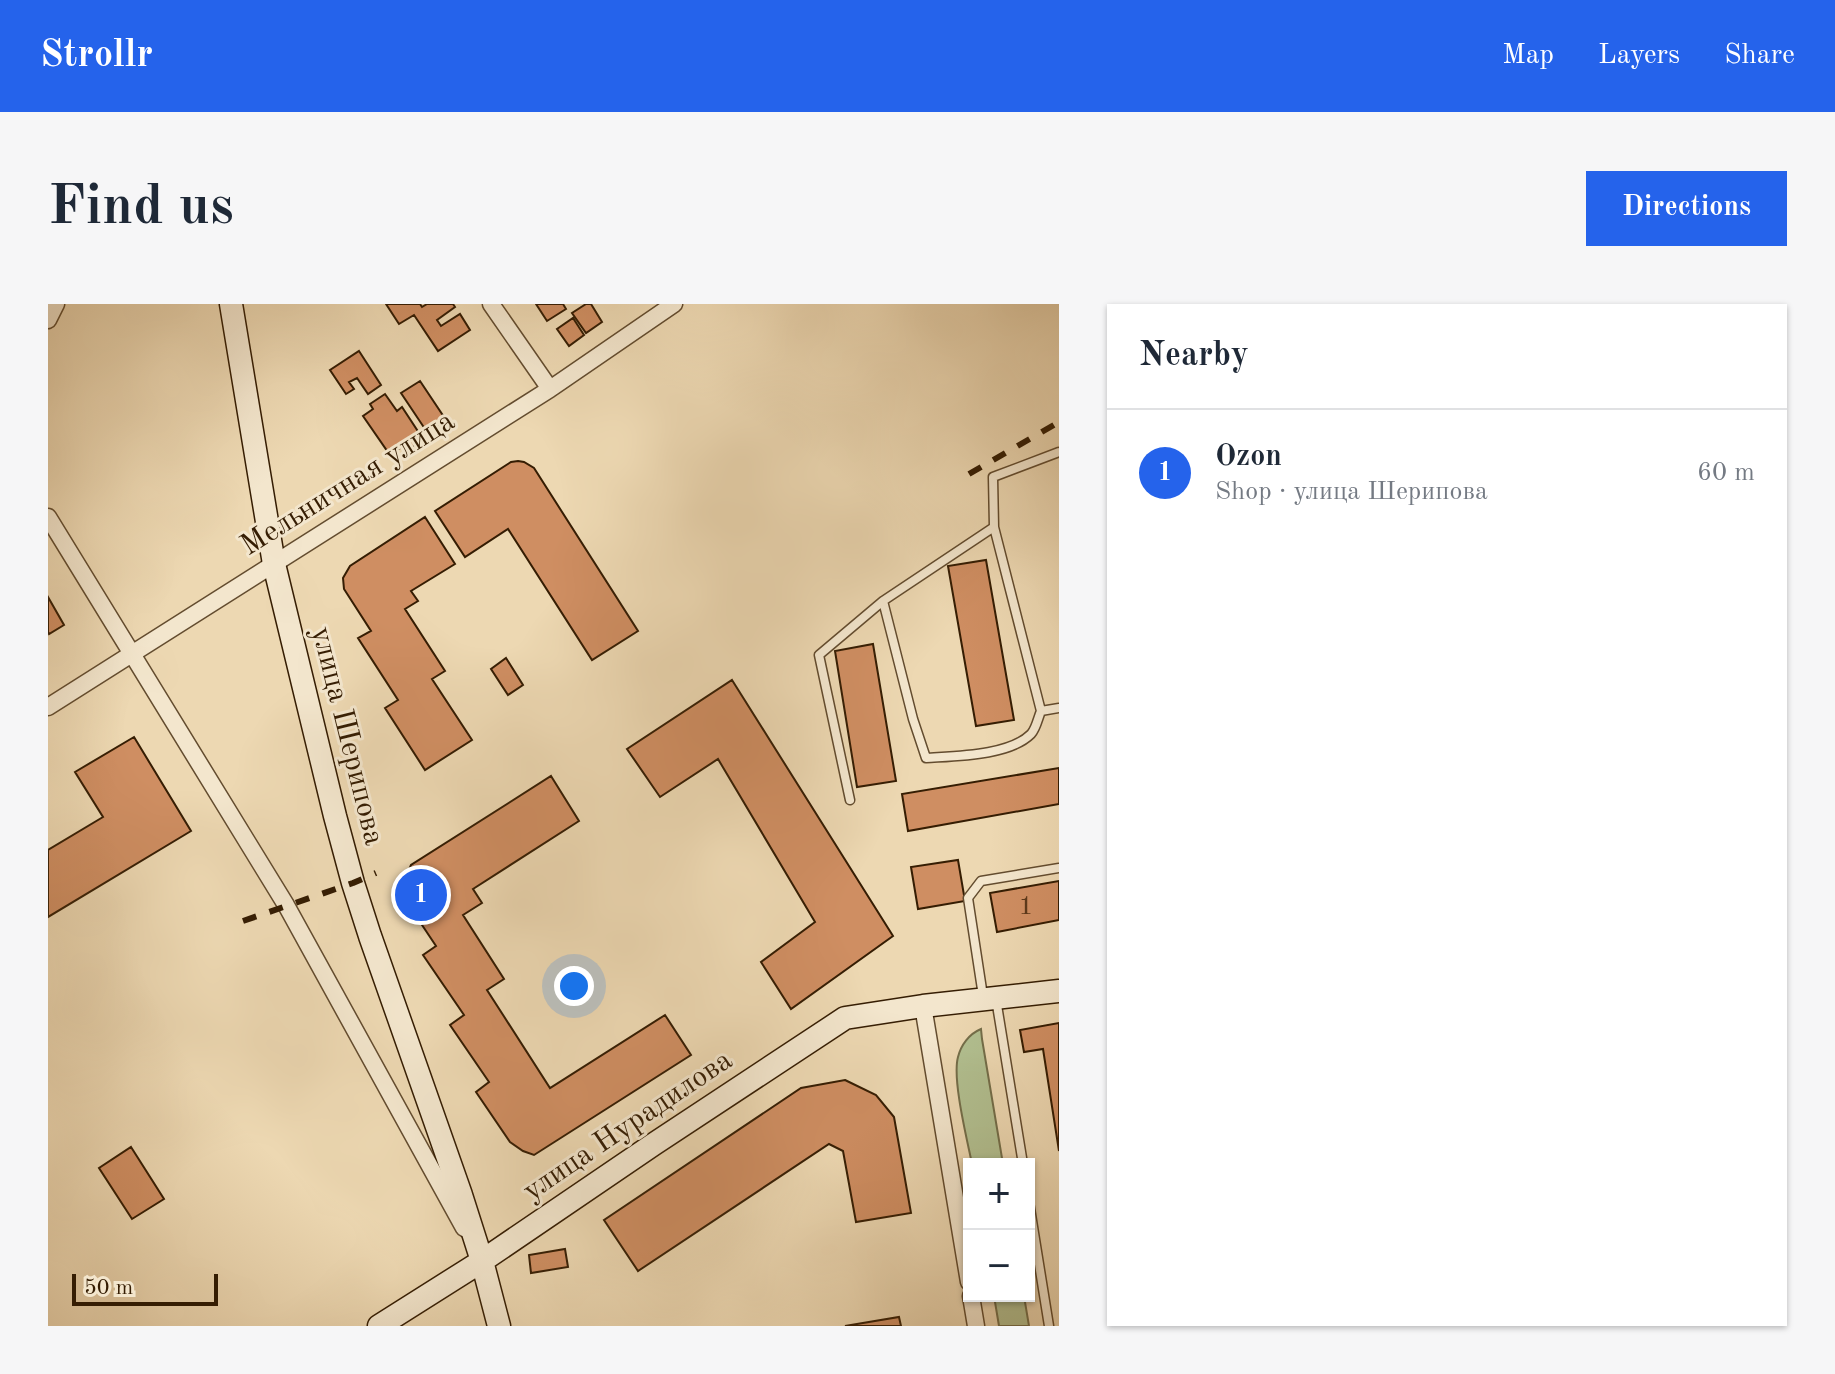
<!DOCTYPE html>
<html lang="en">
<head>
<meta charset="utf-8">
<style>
  body { margin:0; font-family:"Old Standard TT",serif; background:#f6f6f7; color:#1f2937 }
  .controls { position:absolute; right:24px; bottom:24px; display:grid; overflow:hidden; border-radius:0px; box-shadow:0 2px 6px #0004 }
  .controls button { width:72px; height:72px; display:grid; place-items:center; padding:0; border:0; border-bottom:2px solid #e0e1e3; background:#fff; color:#1f2937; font:40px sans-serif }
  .scale { position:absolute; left:24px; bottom:20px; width:146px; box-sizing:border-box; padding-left:8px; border:4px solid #351d03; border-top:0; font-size:22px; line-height:28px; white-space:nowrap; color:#351d03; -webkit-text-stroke:6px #f3e6cd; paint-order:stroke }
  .you { position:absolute; left:526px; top:682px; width:28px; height:28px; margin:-20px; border:6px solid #fff; border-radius:50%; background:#1a73e8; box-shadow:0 0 0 12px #1a73e833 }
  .badge { display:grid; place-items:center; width:52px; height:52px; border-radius:50%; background:#2563eb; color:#fff; font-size:26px; font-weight:700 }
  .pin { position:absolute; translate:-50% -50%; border:4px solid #fff; box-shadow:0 2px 8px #0006 }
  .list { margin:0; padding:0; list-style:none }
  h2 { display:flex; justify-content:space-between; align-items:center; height:104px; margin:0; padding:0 32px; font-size:34px }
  h2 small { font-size:26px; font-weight:400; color:#747a83 }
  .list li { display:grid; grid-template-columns:52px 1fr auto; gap:24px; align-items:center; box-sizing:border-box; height:128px; padding:0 32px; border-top:2px solid #e0e1e3 }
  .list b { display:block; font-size:30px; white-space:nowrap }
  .list p { margin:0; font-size:26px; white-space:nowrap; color:#747a83 }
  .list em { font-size:26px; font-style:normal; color:#747a83 }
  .map { position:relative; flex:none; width:1011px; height:1022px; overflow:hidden; border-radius:0px }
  header { display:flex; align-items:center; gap:48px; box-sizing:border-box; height:112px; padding:0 40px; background:#2563eb; color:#fff }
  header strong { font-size:38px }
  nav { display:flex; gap:44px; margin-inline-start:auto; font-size:28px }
  .intro { display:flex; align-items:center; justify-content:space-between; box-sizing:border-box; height:192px; padding:0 48px }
  h1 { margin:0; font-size:56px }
  .button { padding:20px 36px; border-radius:0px; background:#2563eb; color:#fff; font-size:28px; font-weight:700 }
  main { display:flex; gap:48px; padding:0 48px }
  aside { flex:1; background:#fff; border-radius:0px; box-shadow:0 2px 6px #0004 }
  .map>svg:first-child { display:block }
  .green { fill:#b2c091; stroke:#746e4a; stroke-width:2 }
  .building { fill:#cf8e62; stroke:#351d03; stroke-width:2 }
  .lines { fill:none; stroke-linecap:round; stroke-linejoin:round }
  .lane-casing { stroke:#634c2f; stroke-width:11 }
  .street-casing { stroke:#634c2f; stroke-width:19 }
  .secondary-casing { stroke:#351d03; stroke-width:25 }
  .lane { stroke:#f3e6cd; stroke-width:8 }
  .street { stroke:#f3e6cd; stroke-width:16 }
  .secondary { stroke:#f3e6cd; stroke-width:22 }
  .rail { stroke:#351d03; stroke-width:6; stroke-dasharray:14 14; stroke-linecap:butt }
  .labels { text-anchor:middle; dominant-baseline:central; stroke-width:6; stroke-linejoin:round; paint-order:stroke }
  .number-label { font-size:26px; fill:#5c391b }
  .street-label { font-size:30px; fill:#351d03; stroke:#f3e6cd }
</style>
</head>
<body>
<header>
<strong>Strollr</strong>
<nav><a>Map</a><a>Layers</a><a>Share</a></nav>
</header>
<div class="intro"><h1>Find us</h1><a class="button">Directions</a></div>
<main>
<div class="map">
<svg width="1011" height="1022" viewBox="0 0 1011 1022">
  <rect width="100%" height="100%" fill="#edd8b2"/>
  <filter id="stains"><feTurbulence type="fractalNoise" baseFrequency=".0025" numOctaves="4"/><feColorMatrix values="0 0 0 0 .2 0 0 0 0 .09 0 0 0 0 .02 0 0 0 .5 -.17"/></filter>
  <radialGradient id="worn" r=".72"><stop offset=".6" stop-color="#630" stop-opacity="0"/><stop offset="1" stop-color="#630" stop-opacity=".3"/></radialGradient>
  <!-- green -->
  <path class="green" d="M 933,725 L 934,735 L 955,860 L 924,860 C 919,835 904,775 910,753 C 913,741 921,730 933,725 Z
    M 946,992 L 976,992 L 981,1022 L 951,1022 Z"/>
  <!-- building -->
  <path class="building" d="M 338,0 L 372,0 L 374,3 L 379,0 L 405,0 L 407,3 L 389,16 L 393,22 L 412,10 L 422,26 L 390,47 L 366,11 L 351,20 Z
    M 488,0 L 515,0 L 518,5 L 499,17 Z
    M 538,0 L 543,0 L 554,18 L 538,29 L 524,9 Z
    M 525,14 L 536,31 L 521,42 L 509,25 Z
    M 311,47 L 333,81 L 320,90 L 309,74 L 301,78 L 306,85 L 298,90 L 282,66 Z
    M 372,77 L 398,116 L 379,128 L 353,89 Z
    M 337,90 L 349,107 L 354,103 L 375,135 L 364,143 L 361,138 L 342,151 L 315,112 L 325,105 L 322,100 Z
    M 470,157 L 476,158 L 486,164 L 590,327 L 544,356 L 460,225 L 417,253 L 387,207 L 463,158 Z
    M 377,213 L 407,260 L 363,287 L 370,297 L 357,305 L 397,367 L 384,375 L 424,436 L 377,466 L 337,404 L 350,396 L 310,334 L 323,327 L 296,285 L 295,274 L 302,262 Z
    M 938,256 L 966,416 L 928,422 L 900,262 Z
    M 0,293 L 16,321 L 1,330 L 0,328 Z
    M 825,340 L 848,477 L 809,483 L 787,347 Z
    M 458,354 L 475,381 L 460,391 L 443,365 Z
    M 684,376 L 845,632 L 743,705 L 713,658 L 767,618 L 670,455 L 612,493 L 579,445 Z
    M 86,433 L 143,527 L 0,613 L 0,546 L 55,513 L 27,468 Z
    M 1011,464 L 1011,500 L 860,527 L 854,490 Z
    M 503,472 L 531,517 L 425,585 L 434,599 L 415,611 L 456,675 L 439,686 L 502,784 L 617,711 L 643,751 L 486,851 L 475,847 L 462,838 L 428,788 L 441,778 L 402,721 L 416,711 L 375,651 L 388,642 L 358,597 L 356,578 L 363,561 Z
    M 910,556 L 917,597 L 870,605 L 863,563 Z
    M 1011,577 L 1011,616 L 949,628 L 942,589 Z
    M 1011,719 L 1011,847 L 995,745 L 976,748 L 972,726 Z
    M 797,776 L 828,791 L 846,813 L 863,909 L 808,918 L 795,847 L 781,840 L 590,967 L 556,916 L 753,784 Z
    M 83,843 L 116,895 L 84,915 L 51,864 Z
    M 517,945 L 520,963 L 483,969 L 481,951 Z
    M 851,1013 L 853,1022 L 797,1022 Z"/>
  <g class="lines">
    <defs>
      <path id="lane" d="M 946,223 L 993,407 C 990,414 988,425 983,430 C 961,452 907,452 878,454 L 865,415 L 835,297 Z
        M 946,223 L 945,173 L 1011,148
        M 993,407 L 1011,404
        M 802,496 L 771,351 L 835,297
        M 935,692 L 920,594 L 933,577 L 1011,564
        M 948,695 L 975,860
        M 981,898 L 1001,1022"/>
      <path id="street" d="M 443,0 L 502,85
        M 0,16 L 8,0
        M 0,213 L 238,601 L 416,924
        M 0,403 L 502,85 L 626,0
        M 875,702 L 921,978
        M 923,992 L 928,1022"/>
      <path id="secondary" d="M 183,0 L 226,260 L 287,512 L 305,579 L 322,632 L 413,891 L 434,957 L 451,1022
        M 331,1022 L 434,957 L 606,840 L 797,714 L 875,702 L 1011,687"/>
    </defs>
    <!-- lane casing -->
    <use href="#lane" class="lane-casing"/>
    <!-- street casing -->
    <use href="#street" class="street-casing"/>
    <!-- secondary casing -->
    <use href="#secondary" class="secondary-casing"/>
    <!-- lane -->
    <use href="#lane" class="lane"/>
    <!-- street -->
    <use href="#street" class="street"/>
    <!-- secondary -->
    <use href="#secondary" class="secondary"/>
    <!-- rail -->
    <path class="rail" d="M 921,170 L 1011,118
      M 195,617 L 305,579 L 328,569"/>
  </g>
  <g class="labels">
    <!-- number labels -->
    <g class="number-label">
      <text x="978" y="603">1</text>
    </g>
    <!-- street labels -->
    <g class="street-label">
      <text transform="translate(300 180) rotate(-32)">Мельничная улица</text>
      <text transform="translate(299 432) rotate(76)">улица Шерипова</text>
      <text transform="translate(580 822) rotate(-34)">улица Нурадилова</text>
    </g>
  </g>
  <rect width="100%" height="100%" filter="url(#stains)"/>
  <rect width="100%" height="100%" fill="url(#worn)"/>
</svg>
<div class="controls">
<button>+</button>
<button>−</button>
</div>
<div class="scale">50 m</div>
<div class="you"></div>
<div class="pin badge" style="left:373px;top:591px">1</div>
</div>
<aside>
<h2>Nearby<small></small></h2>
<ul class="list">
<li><span class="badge">1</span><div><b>Ozon</b><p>Shop · улица Шерипова</p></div><em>60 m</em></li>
</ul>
</aside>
</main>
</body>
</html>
